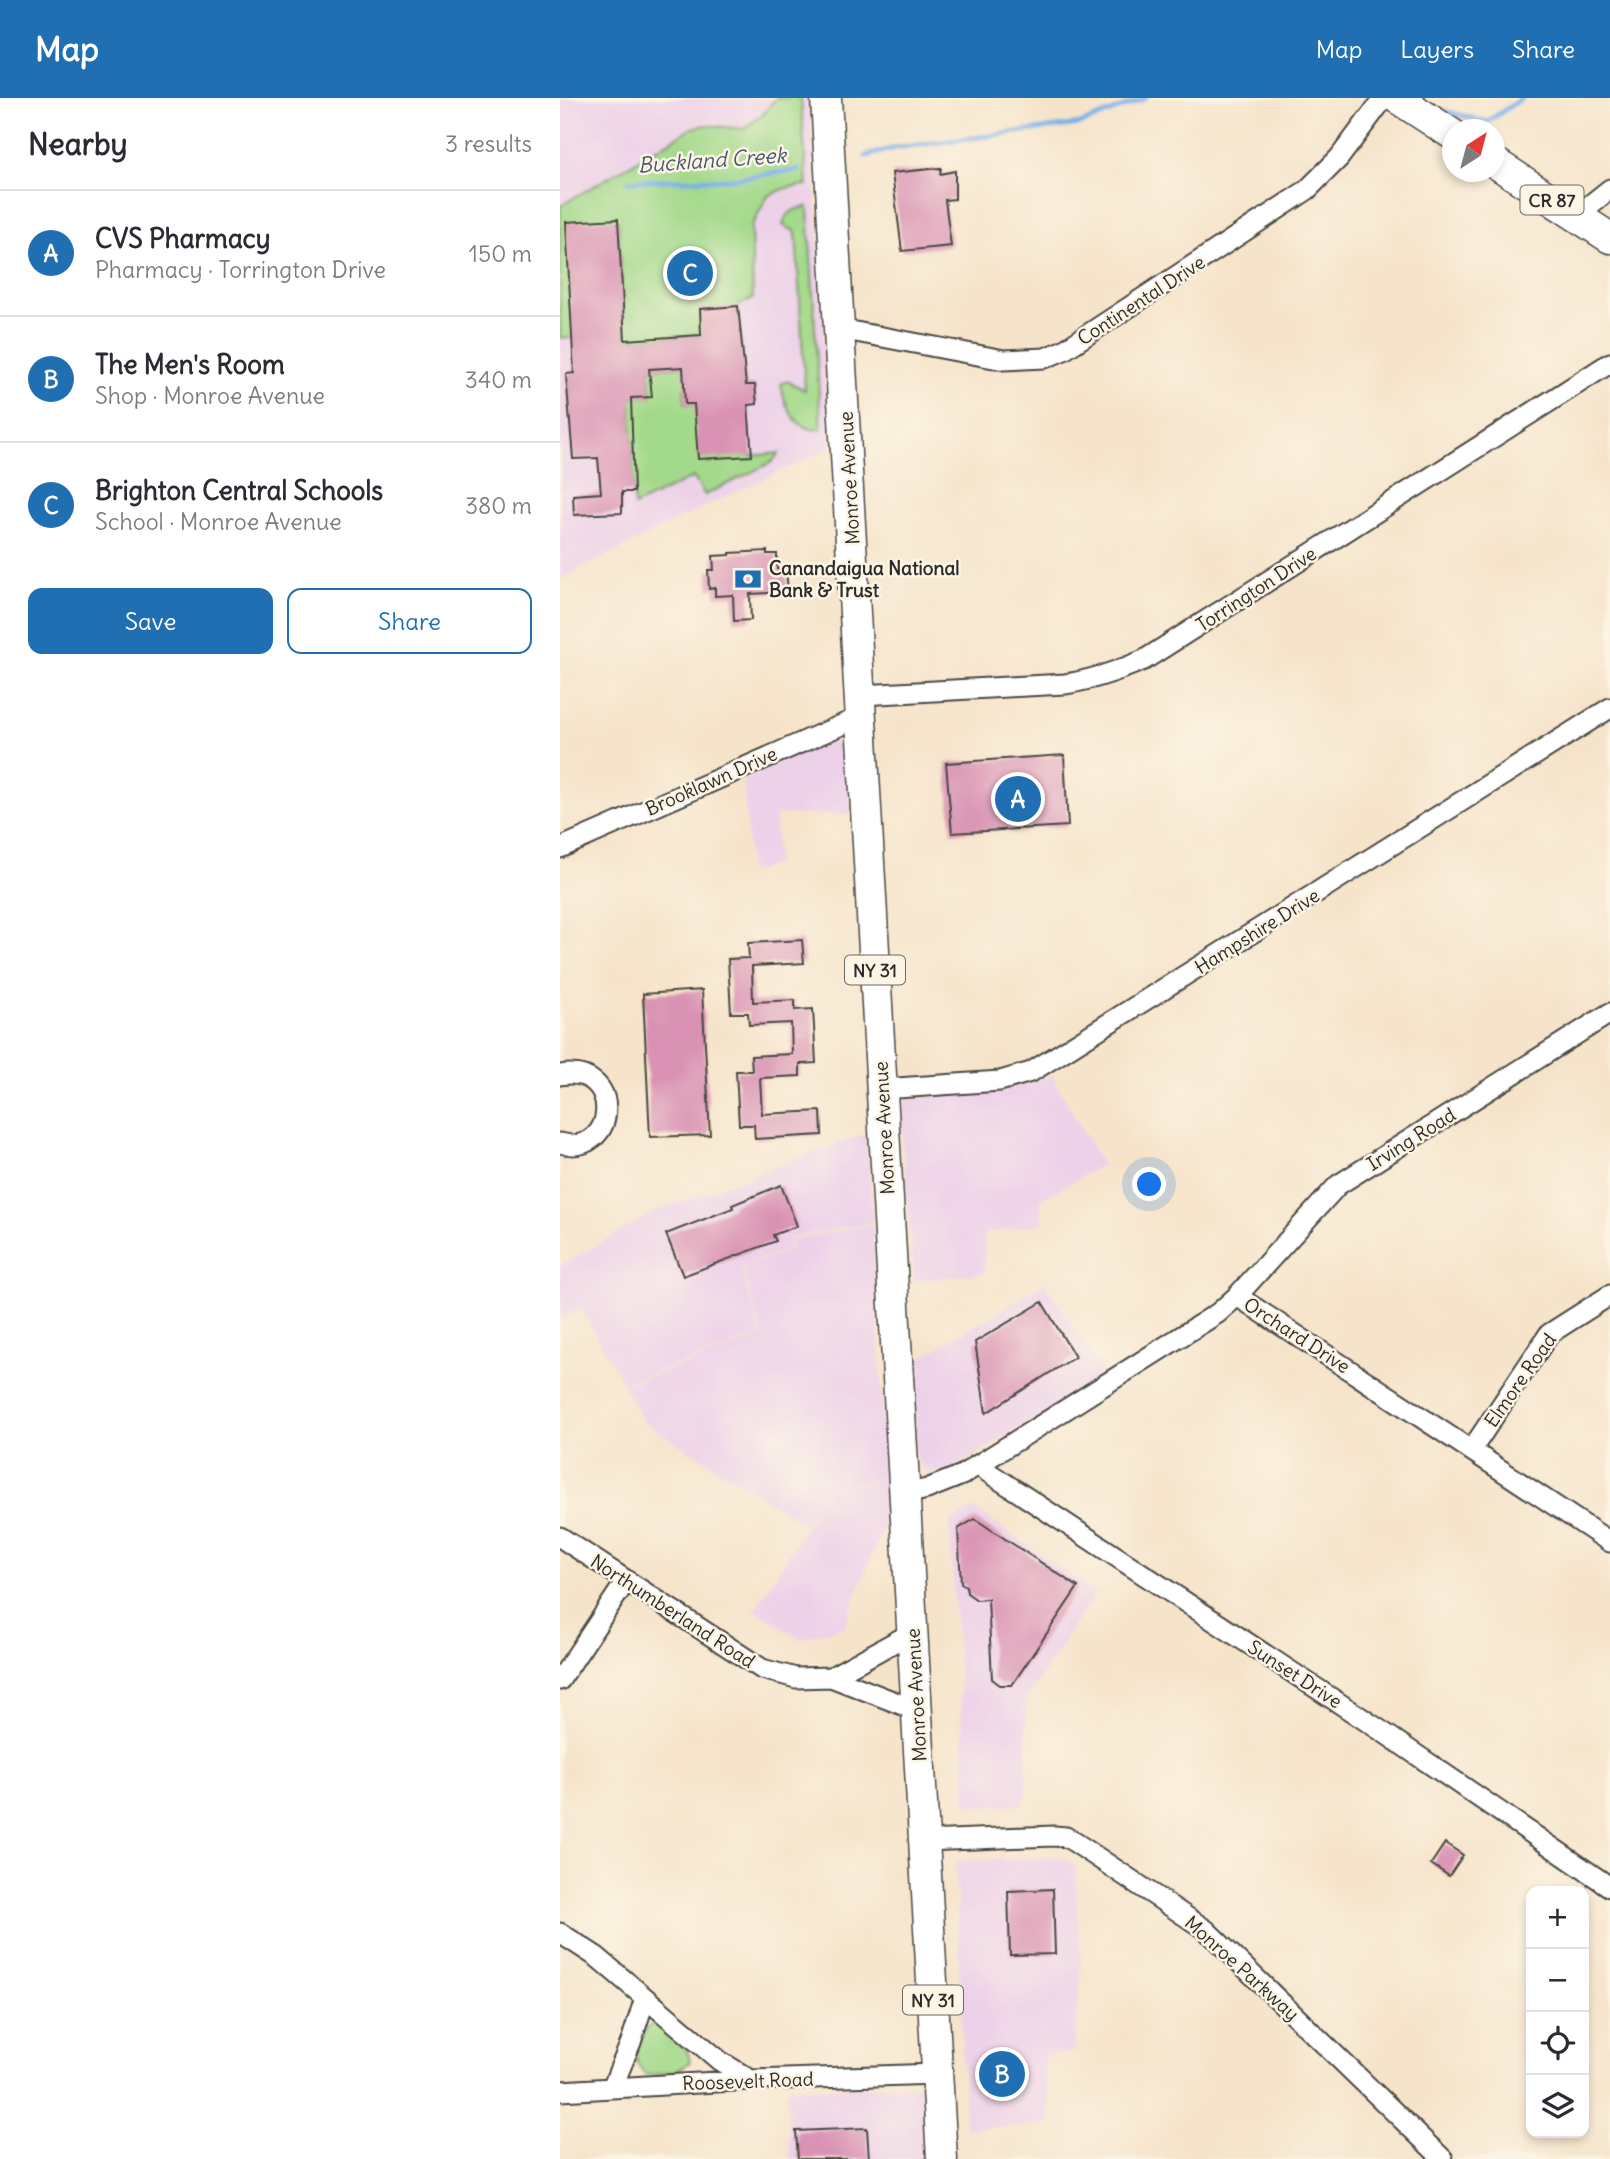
<!DOCTYPE html>
<html lang="en">
<head>
<meta charset="utf-8">
<style>
  body { margin:0; font-family:Delius,sans-serif; background:#f2f2f3; color:#2b2b33 }
  .controls { position:absolute; right:21px; bottom:21px; display:grid; overflow:hidden; border-radius:14px; box-shadow:0 4px 10px #0003 }
  .controls button { width:63px; height:63px; display:grid; place-items:center; padding:0; border:0; border-bottom:2px solid #e1e1e2; background:#fff; color:#2b2b33; font:35px sans-serif }
  .compass { position:absolute; left:882px; top:21px; width:63px; height:63px; border-radius:50%; background:#fff; box-shadow:0 4px 10px #0003; rotate:36deg }
  .you { position:absolute; left:590px; top:1087px; width:24px; height:24px; margin:-18px; border:5px solid #fff; border-radius:50%; background:#1a73e8; box-shadow:0 0 0 10px #1a73e833 }
  .badge { display:grid; place-items:center; width:46px; height:46px; border-radius:50%; background:#1f6fb2; color:#fff; font-size:23px; font-weight:700 }
  .pin { position:absolute; translate:-50% -50%; border:4px solid #fff; box-shadow:0 2px 7px #0006 }
  .list { margin:0; padding:0; list-style:none }
  h2 { display:flex; justify-content:space-between; align-items:center; height:91px; margin:0; padding:0 28px; font-size:30px }
  h2 small { font-size:23px; font-weight:400; color:#7c7c81 }
  .list li { display:grid; grid-template-columns:46px 1fr auto; gap:21px; align-items:center; box-sizing:border-box; height:126px; padding:0 28px; border-top:2px solid #e1e1e2 }
  .list b { display:block; font-size:26px; white-space:nowrap }
  .list p { margin:0; font-size:23px; white-space:nowrap; color:#7c7c81 }
  .list em { font-size:23px; font-style:normal; color:#7c7c81 }
  .actions { display:flex; gap:14px; padding:21px 28px }
  .actions a { flex:1; padding:16px 0; border:2px solid #1f6fb2; border-radius:14px; text-align:center; font-size:24px; color:#1f6fb2 }
  .actions .main { background:#1f6fb2; color:#fff }
  .icon { flex:none; width:38px; height:38px; fill:none; stroke:currentColor; stroke-width:2; stroke-linecap:round; stroke-linejoin:round }
  .map { position:relative; flex:none; width:1050px; height:2061px; overflow:hidden }
  header { display:flex; align-items:center; gap:42px; box-sizing:border-box; height:98px; padding:0 35px; background:#1f6fb2; color:#fff }
  header strong { font-size:33px }
  nav { display:flex; gap:38px; margin-inline-start:auto; font-size:24px }
  main { display:flex }
  aside { flex:1; background:#fff }
  .map>svg:first-child { display:block }
  .built { fill:#edd1e9 }
  .green { fill:#a3d98a; stroke:#67825a; stroke-width:2 }
  .lines { fill:none; stroke-linecap:round; stroke-linejoin:round }
  .stream { stroke:#79afe8; stroke-width:5 }
  .building { fill:#d992b3 }
  .minor-casing { stroke:#494743; stroke-width:23 }
  .primary-casing { stroke:#494743; stroke-width:33 }
  .minor { stroke:#fff; stroke-width:19 }
  .primary { stroke:#fff; stroke-width:30 }
  .labels { text-anchor:middle; dominant-baseline:central; stroke-width:5; stroke-linejoin:round; paint-order:stroke }
  .shield { fill:#fcf5e5; stroke:#6a6863; stroke-width:2 }
  .shield-label { font-size:18px; font-weight:bold; fill:#2b2b2b }
  .street-label { font-size:19px; fill:#2b2b2b; stroke:#fcf5e5 }
  .poi-label { font-size:19px; font-weight:bold; fill:#2b2b2b; stroke:#fcf5e5; text-anchor:start }
  .water-label { font-size:21px; font-style:italic; fill:#46596d; stroke:#fcf5e5 }
</style>
</head>
<body>
<header>
<strong>Map</strong>
<nav><a>Map</a><a>Layers</a><a>Share</a></nav>
</header>
<main>
<aside>
<h2>Nearby<small>3 results</small></h2>
<ul class="list">
<li><span class="badge">A</span><div><b>CVS Pharmacy</b><p>Pharmacy · Torrington Drive</p></div><em>150 m</em></li>
<li><span class="badge">B</span><div><b>The Men's Room</b><p>Shop · Monroe Avenue</p></div><em>340 m</em></li>
<li><span class="badge">C</span><div><b>Brighton Central Schools</b><p>School · Monroe Avenue</p></div><em>380 m</em></li>
</ul>
<div class="actions"><a class="main">Save</a><a>Share</a></div>
</aside>
<div class="map">
<svg width="1050" height="2061" viewBox="0 0 1050 2061">
  <rect width="100%" height="100%" fill="#fcf5e5"/>
  <filter id="ink" filterUnits="userSpaceOnUse"><feTurbulence type="fractalNoise" baseFrequency=".0143" numOctaves="2"/><feDisplacementMap in="SourceGraphic" scale="14" xChannelSelector="R" yChannelSelector="G"/><feConvolveMatrix kernelMatrix="1 2 1 2 8 2 1 2 1" color-interpolation-filters="sRGB"/></filter>
  <filter id="wash" filterUnits="userSpaceOnUse"><feTurbulence type="fractalNoise" baseFrequency=".00686" numOctaves="4" result="noise"/><feDisplacementMap in="SourceGraphic" scale="28" xChannelSelector="R" yChannelSelector="G"/><feGaussianBlur stdDeviation="1.57" result="paint"/><feColorMatrix in="noise" values="0 0 0 0 0 0 0 0 0 0 0 0 0 0 0 0 0 1.4 0 .05"/><feComposite in="paint" operator="in"/></filter>
  <g filter="url(#wash)">
    <rect width="100%" height="100%" fill="#f6e4ca"/>
    <!-- built -->
    <path class="built" d="M 0,0 L 250,0 L 270,350 L 150,406 L 0,481 Z
      M 273,641 L 287,650 L 291,716 L 215,717 L 217,765 L 190,776 L 183,680 Z
      M 492,977 L 542,1067 L 480,1102 L 484,1126 L 424,1135 L 424,1175 L 354,1183 L 340,1013 L 349,1000 L 444,993 Z
      M 307,1035 L 313,1124 L 228,1140 L 229,1150 L 180,1170 L 201,1237 L 63,1286 L 21,1210 L 0,1223 L 0,1168 L 94,1114 Z
      M 313,1126 L 326,1381 L 268,1389 L 245,1426 L 84,1324 L 63,1288 L 203,1238 L 182,1171 L 231,1151 L 230,1142 Z
      M 485,1185 L 546,1278 L 386,1375 L 364,1373 L 355,1356 L 356,1263 Z
      M 327,1382 L 329,1413 L 284,1529 L 239,1541 L 195,1512 L 269,1390 Z
      M 414,1410 L 535,1495 L 466,1602 L 467,1695 L 462,1707 L 407,1708 L 389,1425 Z
      M 499,1759 L 515,1766 L 521,1871 L 515,1954 L 484,1957 L 490,2026 L 405,2031 L 396,1763 Z
      M 361,1987 L 365,2061 L 230,2061 L 227,1990 Z"/>
    <!-- green -->
    <path class="green" d="M 216,0 L 241,0 L 247,87 L 226,90 L 208,98 L 191,129 L 193,200 L 178,208 L 141,237 L 65,242 L 58,122 L 13,239 L 0,240 L 0,108 L 132,30 L 146,27 L 184,31 L 204,15 Z
      M 248,109 L 261,331 C 236,335 224,307 221,286 L 227,283 L 245,292 L 236,134 L 223,127 C 226,114 235,110 248,109 Z
      M 131,268 L 134,290 L 124,291 L 125,306 L 134,306 L 192,358 L 219,355 L 212,364 L 145,397 L 133,379 L 74,408 L 71,300 L 92,298 L 89,271 Z
      M 94,1926 C 113,1928 127,1946 130,1963 C 118,1977 103,1975 86,1977 C 68,1961 79,1949 87,1930 Z"/>
    <g class="lines">
      <!-- stream -->
      <path class="stream" d="M 881,12 L 927,24 L 962,0
        M 306,58 L 335,50 L 520,26 L 586,0
        M 68,83 L 171,81 L 238,72"/>
    </g>
    <g id="blocks">
      <!-- building -->
      <path class="building" d="M 381,70 L 380,76 L 395,73 L 395,101 L 385,102 L 391,148 L 342,153 L 332,75 Z
        M 58,121 L 65,242 L 141,237 L 140,211 L 178,208 L 186,287 L 195,287 L 197,306 L 188,307 L 192,358 L 138,361 L 134,306 L 125,306 L 123,269 L 89,271 L 92,299 L 71,300 L 74,394 L 62,394 L 62,415 L 14,417 L 13,397 L 41,395 L 38,360 L 13,361 L 6,276 L 14,275 L 6,124 Z
        M 207,453 L 207,456 L 217,456 L 217,471 L 226,471 L 228,494 L 190,496 L 191,522 L 174,523 L 173,497 L 155,498 L 155,490 L 149,491 L 148,472 L 154,472 L 153,458 L 170,457 L 170,455 Z
        M 504,657 L 508,728 L 392,735 L 386,665 Z
        M 242,842 L 244,865 L 192,868 L 193,904 L 235,902 L 235,912 L 253,911 L 256,965 L 240,966 L 240,978 L 200,980 L 202,1016 L 261,1013 L 262,1037 L 195,1041 L 194,1027 L 179,1027 L 176,973 L 192,973 L 191,958 L 232,956 L 231,925 L 189,927 L 188,915 L 171,915 L 168,861 L 189,860 L 188,845 Z
        M 142,892 L 150,1037 L 90,1039 L 83,896 Z
        M 221,1087 L 237,1128 L 213,1137 L 216,1143 L 123,1178 L 106,1136 L 173,1110 L 172,1107 Z
        M 482,1204 L 515,1259 L 426,1315 L 415,1244 Z
        M 415,1421 L 518,1489 L 452,1587 L 440,1587 L 432,1581 L 428,1501 L 417,1502 L 407,1495 L 406,1488 L 401,1485 L 398,1431 Z
        M 885,1745 L 903,1757 L 889,1778 L 871,1766 Z
        M 493,1791 L 495,1856 L 450,1857 L 448,1793 Z
        M 307,2030 L 309,2061 L 238,2061 L 236,2033 Z"/>
    </g>
  </g>
  <g filter="url(#ink)">
    <use href="#blocks" fill-opacity="0" stroke="#494743" stroke-width="2"/>
    <g class="lines">
      <defs>
        <path id="minor" d="M 1016,118 L 1050,91
          M 280,231 L 444,262 L 485,260 L 504,252 L 747,92 L 779,60 L 824,0
          M 301,597 L 505,586 C 533,582 558,573 584,562 L 1050,265
          M 0,750 L 302,618
          M 0,977 C 64,965 58,1061 0,1045
          M 322,991 L 440,983 L 471,974 L 1050,610
          M 677,1198 L 1050,1444
          M 912,1351 L 989,1236 L 1050,1197
          M 417,1367 L 826,1636 L 1050,1789
          M 346,1396 L 367,1391 L 402,1377 L 658,1215 L 677,1198 L 778,1087 L 1050,915
          M 0,1439 L 202,1571 L 236,1580 L 271,1579 L 358,1613
          M 271,1579 L 353,1534
          M 0,1582 L 66,1483
          M 364,1743 L 494,1738 L 506,1739 L 516,1745 L 646,1832 L 883,2061
          M 0,1835 L 37,1859 L 160,1963 L 191,1982
          M 52,1990 L 71,1944 L 85,1900
          M 0,1993 L 191,1982 L 377,1976"/>
        <path id="primary" d="M 266,0 L 382,2061
          M 837,0 L 892,36
          M 934,64 L 1050,140"/>
      </defs>
      <!-- minor casing -->
      <use href="#minor" class="minor-casing"/>
      <!-- primary casing -->
      <use href="#primary" class="primary-casing"/>
      <!-- minor -->
      <use href="#minor" class="minor"/>
      <!-- primary -->
      <use href="#primary" class="primary"/>
    </g>
  </g>
  <!-- icons -->
  <defs>
    <symbol id="bank-bare" viewBox="-9 -9 18 18"><path d="M-6-4H6V4H-6ZM0-2.3a2.3 2.3 0 1 0 0 4.6a2.3 2.3 0 1 0 0-4.6Z" fill="#1f6fb2" stroke="#fcf5e5" stroke-width="2.5" paint-order="stroke"/></symbol>
  </defs>
  <g fill-rule="evenodd">
    <use href="#bank-bare" x="169" y="462" width="38" height="38"/>
  </g>
  <g class="labels">
    <!-- shield labels -->
    <g class="shield">
      <rect x="960.5" y="87.5" width="63" height="29" rx="5"/>
      <rect x="285" y="857.5" width="60" height="29" rx="5"/>
      <rect x="343" y="1887.5" width="60" height="29" rx="5"/>
    </g>
    <g class="shield-label">
      <text x="992" y="102">CR 87</text>
      <text x="315" y="872">NY 31</text>
      <text x="373" y="1902">NY 31</text>
    </g>
    <!-- street labels -->
    <g class="street-label">
      <text transform="translate(581 202) rotate(-33)">Continental Drive</text>
      <text transform="translate(289 380) rotate(-93)">Monroe Avenue</text>
      <text transform="translate(696 491) rotate(-33)">Torrington Drive</text>
      <text transform="translate(151 683) rotate(-24)">Brooklawn Drive</text>
      <text transform="translate(697 833) rotate(-32)">Hampshire Drive</text>
      <text transform="translate(324 1030) rotate(-93)">Monroe Avenue</text>
      <text transform="translate(851 1041) rotate(-32)">Irving Road</text>
      <text transform="translate(737 1237) rotate(33)">Orchard Drive</text>
      <text transform="translate(960 1282) rotate(-55)">Elmore Road</text>
      <text transform="translate(113 1513) rotate(33)">Northumberland Road</text>
      <text transform="translate(735 1576) rotate(33)">Sunset Drive</text>
      <text transform="translate(356 1597) rotate(-93)">Monroe Avenue</text>
      <text transform="translate(682 1870) rotate(42)">Monroe Parkway</text>
      <text transform="translate(188 1983) rotate(-2)">Roosevelt Road</text>
    </g>
    <!-- poi labels -->
    <g class="poi-label">
      <text x="209" y="470">Canandaigua National<tspan x="209" dy="22">Bank &amp; Trust</tspan></text>
    </g>
    <!-- water labels -->
    <g class="water-label">
      <text transform="translate(152 62) rotate(-4)">Buckland Creek</text>
    </g>
  </g>
</svg>
<div class="controls">
<button>+</button>
<button>−</button>
<button><svg class="icon" aria-label="locate" viewBox="0 0 24 24"><circle cx="12" cy="12" r="6"/><path d="M12 2v4M12 18v4M2 12h4M18 12h4"/></svg></button>
<button><svg class="icon" aria-label="layers" viewBox="0 0 24 24"><path d="M12 4l9 5-9 5-9-5zM3 14l9 5 9-5"/></svg></button>
</div>
<svg class="compass" viewBox="-18 -18 36 36"><path d="M0-13l5 13h-10z" fill="#e53935"/><path d="M0 13l5-13h-10z" fill="#7c7c81"/></svg>
<div class="you"></div>
<div class="pin badge" style="left:458px;top:701px">A</div>
<div class="pin badge" style="left:442px;top:1976px">B</div>
<div class="pin badge" style="left:130px;top:175px">C</div>
</div>
</main>
</body>
</html>
